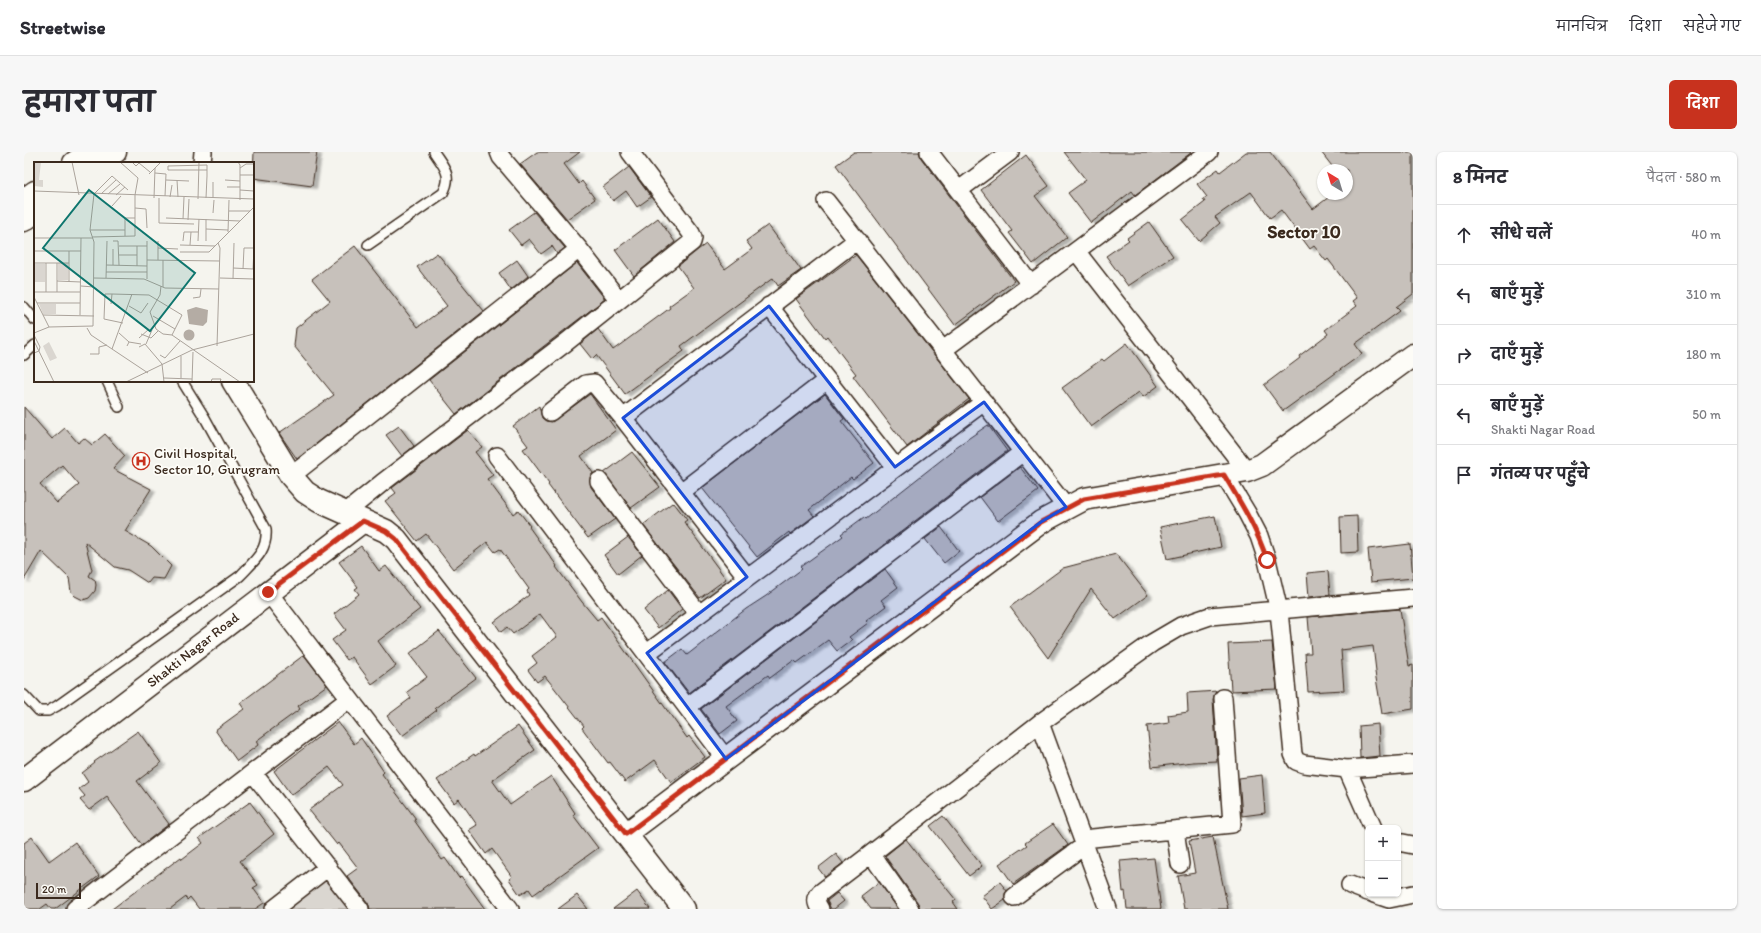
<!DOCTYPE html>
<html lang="hi">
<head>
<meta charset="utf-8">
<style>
  body { margin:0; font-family:Itim,"Playpen Sans Deva",sans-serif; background:#f7f7f7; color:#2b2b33 }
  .controls { position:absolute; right:12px; bottom:12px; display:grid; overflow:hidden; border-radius:6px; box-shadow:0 1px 3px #0004 }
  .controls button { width:36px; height:36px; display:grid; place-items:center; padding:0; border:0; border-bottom:1px solid #e1e1e2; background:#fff; color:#2b2b33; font:20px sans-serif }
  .compass { position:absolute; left:1293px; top:12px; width:36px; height:36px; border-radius:50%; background:#fff; box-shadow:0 1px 3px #0004; rotate:322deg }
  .scale { position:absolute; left:12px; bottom:10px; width:45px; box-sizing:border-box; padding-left:4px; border:2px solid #3b2a1e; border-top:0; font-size:11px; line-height:14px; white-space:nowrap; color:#3b2a1e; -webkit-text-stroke:3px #fdfcf7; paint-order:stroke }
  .stop { position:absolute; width:12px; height:12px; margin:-9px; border:3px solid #c8321e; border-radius:50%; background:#fff }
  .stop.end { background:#c8321e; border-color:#fff; box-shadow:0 1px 4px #0008 }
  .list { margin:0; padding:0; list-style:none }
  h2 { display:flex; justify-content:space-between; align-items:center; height:52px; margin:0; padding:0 16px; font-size:17px }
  h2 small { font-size:13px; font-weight:400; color:#7c7c81 }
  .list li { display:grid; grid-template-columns:26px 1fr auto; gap:12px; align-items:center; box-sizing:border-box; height:60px; padding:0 16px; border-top:1px solid #e1e1e2 }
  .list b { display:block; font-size:15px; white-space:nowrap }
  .list p { margin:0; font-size:13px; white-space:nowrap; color:#7c7c81 }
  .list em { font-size:13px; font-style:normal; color:#7c7c81 }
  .icon { flex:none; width:22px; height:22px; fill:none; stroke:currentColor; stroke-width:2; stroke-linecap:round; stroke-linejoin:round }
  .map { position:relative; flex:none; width:1389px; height:757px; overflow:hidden; border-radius:6px }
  header { display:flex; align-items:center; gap:24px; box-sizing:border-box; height:56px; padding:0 20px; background:#fff; border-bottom:1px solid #e1e1e2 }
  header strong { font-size:19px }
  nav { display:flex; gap:22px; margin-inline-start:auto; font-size:14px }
  .intro { display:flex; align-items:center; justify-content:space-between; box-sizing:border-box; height:96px; padding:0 24px }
  h1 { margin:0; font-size:28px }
  .button { padding:10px 18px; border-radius:6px; background:#c8321e; color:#fff; font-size:14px; font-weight:700 }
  main { display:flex; gap:24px; padding:0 24px }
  aside { flex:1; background:#fff; border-radius:6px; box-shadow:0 1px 3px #0004 }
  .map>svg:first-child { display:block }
  .green { fill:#dad6d0; stroke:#8a8077 }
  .building { fill:#c7c1bb; stroke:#3b2a1e; fill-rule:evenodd; filter:url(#shadow) }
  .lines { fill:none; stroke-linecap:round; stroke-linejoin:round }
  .service-casing { stroke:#3b2a1e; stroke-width:12 }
  .minor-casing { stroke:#3b2a1e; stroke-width:20 }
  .tertiary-casing { stroke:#3b2a1e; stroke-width:25 }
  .primary-casing { stroke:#3b2a1e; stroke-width:25 }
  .service { stroke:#fdfcf7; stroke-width:9 }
  .minor { stroke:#fdfcf7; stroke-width:17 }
  .tertiary { stroke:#fdfcf7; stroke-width:22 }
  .primary { stroke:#fdfcf7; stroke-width:22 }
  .route { stroke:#c8321e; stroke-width:5 }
  .marked { fill:#1d4ed8; fill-opacity:0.2; stroke:#1d4ed8; stroke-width:3; stroke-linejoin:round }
  .labels { text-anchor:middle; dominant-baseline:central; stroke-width:3.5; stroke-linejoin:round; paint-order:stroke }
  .poi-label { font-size:14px; fill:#3b2a1e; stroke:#fdfcf7; text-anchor:start }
  .street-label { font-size:14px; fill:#3b2a1e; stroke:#fdfcf7 }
  .district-label { font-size:18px; font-weight:bold; fill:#3b2a1e; stroke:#fdfcf7 }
  .inset-road { fill:none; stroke:#aba39b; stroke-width:1 }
  .view { fill:#0f766e; fill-opacity:0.15; stroke:#0f766e; stroke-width:2 }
  .inset-edge { fill:none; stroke:#3b2a1e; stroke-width:2 }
</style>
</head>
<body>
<header>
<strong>Streetwise</strong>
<nav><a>मानचित्र</a><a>दिशा</a><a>सहेजे गए</a></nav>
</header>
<div class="intro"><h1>हमारा पता</h1><a class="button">दिशा</a></div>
<main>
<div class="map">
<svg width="1389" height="757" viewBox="0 0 1389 757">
  <defs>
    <filter id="shadow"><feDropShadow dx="4.5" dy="2.5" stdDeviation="1" flood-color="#0004"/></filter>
  </defs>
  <rect width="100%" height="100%" fill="#f5f4ee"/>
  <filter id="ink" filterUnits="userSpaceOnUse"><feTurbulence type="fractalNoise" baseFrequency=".025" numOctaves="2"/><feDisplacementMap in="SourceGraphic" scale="8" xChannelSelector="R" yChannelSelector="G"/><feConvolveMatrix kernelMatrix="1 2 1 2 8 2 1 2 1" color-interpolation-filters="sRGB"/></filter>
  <g filter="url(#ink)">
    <!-- green -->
    <path class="green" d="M 301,728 L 324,757 L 264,757 Z"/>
    <!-- building -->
    <path class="building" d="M 230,0 L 293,0 L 288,34 L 229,26 Z
      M 513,0 L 556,0 L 540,12 L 555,32 L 558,29 L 571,47 L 543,67 L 496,12 Z
      M 830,0 L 895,0 L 897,6 L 990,129 L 931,173 L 812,13 Z
      M 1040,0 L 1168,0 L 1111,43 L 1108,39 L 1067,71 L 1044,41 L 1062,28 Z
      M 1222,0 L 1246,0 L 1289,57 L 1309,42 L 1323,42 L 1323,18 L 1311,18 L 1297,0 L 1389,0 L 1389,142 L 1372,155 L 1376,159 L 1331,192 L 1338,202 L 1259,259 L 1240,233 L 1276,206 L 1275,204 L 1304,182 L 1301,178 L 1333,154 L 1329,149 L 1333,146 L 1304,107 L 1302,109 L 1290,94 L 1286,97 L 1257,58 L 1246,66 L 1227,40 L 1191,65 L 1196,71 L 1175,89 L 1158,68 L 1181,50 L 1179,47 L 1183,45 L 1173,32 L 1194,17 L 1196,20 Z
      M 1002,3 L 1025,34 L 1011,44 L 1043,85 L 1009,112 L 985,81 L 988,79 L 957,38 Z
      M 605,15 L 627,45 L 613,55 L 602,39 L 589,49 L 579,35 Z
      M 510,60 L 541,96 L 533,102 L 528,94 L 517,102 L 505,87 L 497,93 L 485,78 Z
      M 634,66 L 651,90 L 610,124 L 591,98 Z
      M 1125,70 L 1149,104 L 1104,134 L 1082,104 L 1105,88 L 1103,86 Z
      M 744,73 L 777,118 L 754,134 L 749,126 L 657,194 L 660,199 L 601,242 L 572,203 L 568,207 L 556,192 L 574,177 L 589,198 L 646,156 L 645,154 L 670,136 L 654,114 L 675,97 L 682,92 L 701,117 L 728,97 L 722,89 Z
      M 331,94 L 394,175 L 423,154 L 393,115 L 413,101 L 460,159 L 273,307 L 255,281 L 310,243 L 270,194 L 272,176 L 306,149 L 288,127 Z
      M 832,103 L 945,247 L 883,295 L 829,224 L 832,222 L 803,184 L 801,186 L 772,147 Z
      M 493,108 L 504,124 L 487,138 L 475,121 Z
      M 553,111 L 581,147 L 432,262 L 405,228 Z
      M 1103,191 L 1134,234 L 1119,245 L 1115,240 L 1067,275 L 1038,236 L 1078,207 L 1080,209 Z
      M 566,242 L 592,278 L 557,304 L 569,321 L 566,325 L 567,335 L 591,367 L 564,386 L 524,333 L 525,332 L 499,297 L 504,294 L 489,274 L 515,254 L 518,266 L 522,269 L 528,270 Z
      M 801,242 L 820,267 L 817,269 L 850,311 L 829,327 L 827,325 L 785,358 L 790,364 L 766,382 L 765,380 L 733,405 L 678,336 Z
      M 0,255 L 28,287 L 41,276 L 54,291 L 60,286 L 68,293 L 81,282 L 101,304 L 89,317 L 127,337 L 101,379 L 127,394 L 147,414 L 140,427 L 128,426 L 124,431 L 104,418 L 91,415 L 61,390 L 68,418 L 65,424 L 71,428 L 72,433 L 71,439 L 65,446 L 59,448 L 51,444 L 47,440 L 45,426 L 17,399 L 0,428 ZM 38,313 L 55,333 L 33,351 L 16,332 Z
      M 964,273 L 983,299 L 665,541 L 641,510 L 658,497 L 663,503 L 722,457 L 742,444 L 778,417 L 776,415 L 819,384 L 817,382 L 840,365 L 842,367 L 930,298 L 929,297 Z
      M 375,274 L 390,294 L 378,304 L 362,283 Z
      M 444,278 L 458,295 L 451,300 L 469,323 L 463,327 L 489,362 L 494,358 L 506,374 L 505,375 L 533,414 L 532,415 L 558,450 L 573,468 L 577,465 L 645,561 L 663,586 L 665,584 L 681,605 L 647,630 L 631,608 L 601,630 L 586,610 L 584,611 L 558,576 L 560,574 L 521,524 L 513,530 L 504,518 L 513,511 L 508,504 L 533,485 L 516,462 L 489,482 L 483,475 L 477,480 L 470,470 L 505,443 L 503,439 L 505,437 L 476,397 L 471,400 L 463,390 L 429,417 L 402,382 L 393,389 L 361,349 L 372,341 L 368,336 Z
      M 608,300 L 636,335 L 607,356 L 580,321 Z
      M 996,315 L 1014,339 L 974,369 L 956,345 Z
      M 648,351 L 649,352 L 650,351 L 663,368 L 660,370 L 702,427 L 676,446 L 619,373 Z
      M 1191,364 L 1197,395 L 1143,407 L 1136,375 Z
      M 1333,364 L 1334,400 L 1317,401 L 1316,365 Z
      M 917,375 L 935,399 L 920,411 L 901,387 Z
      M 604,385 L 618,403 L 594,422 L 580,403 Z
      M 1386,392 L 1389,426 L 1347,430 L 1344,397 Z
      M 337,394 L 355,419 L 362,414 L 396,457 L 354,489 L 372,514 L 348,532 L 328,505 L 323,508 L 308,488 L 322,478 L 310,462 L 335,442 L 331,437 L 334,435 L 315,410 Z
      M 1092,402 L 1124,443 L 1091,467 L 1067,437 L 1024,506 L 986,455 L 1039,416 Z
      M 861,417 L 874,435 L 857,448 L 862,454 L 842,469 L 844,471 L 825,485 L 828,488 L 813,499 L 804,488 L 773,511 L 770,508 L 746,526 L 744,523 L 702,554 L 713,569 L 696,582 L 677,557 Z
      M 1304,419 L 1306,443 L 1285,445 L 1283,421 Z
      M 644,438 L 658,457 L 634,476 L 620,458 Z
      M 1376,457 L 1385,514 L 1389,513 L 1389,557 L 1358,562 L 1351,520 L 1352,519 L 1349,494 L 1317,498 L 1320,538 L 1284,540 L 1281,501 L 1287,501 L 1284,465 Z
      M 415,479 L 452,526 L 411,556 L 413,558 L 378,584 L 363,564 L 387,546 L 383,540 L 403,525 L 385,502 Z
      M 1248,490 L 1253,537 L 1207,539 L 1204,492 Z
      M 280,503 L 303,533 L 274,554 L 276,557 L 232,589 L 234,593 L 213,609 L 191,578 L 220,557 L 216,551 Z
      M 1193,539 L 1189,547 L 1193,609 L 1169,610 L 1128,615 L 1123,574 L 1145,571 L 1144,563 L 1164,560 L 1163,541 Z
      M 314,570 L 330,592 L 337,586 L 360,620 L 358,622 L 392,667 L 390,668 L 418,708 L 421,706 L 435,726 L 437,724 L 461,757 L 346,757 L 344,751 L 323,724 L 334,716 L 315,691 L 313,693 L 285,658 L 319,633 L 305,615 L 267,643 L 250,619 Z
      M 1354,572 L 1356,604 L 1336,606 L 1335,574 Z
      M 494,574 L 511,598 L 468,628 L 486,653 L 527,624 L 551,661 L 549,663 L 574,696 L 509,743 L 505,737 L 496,743 L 485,727 L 488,725 L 468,697 L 462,702 L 445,678 L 453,673 L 435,647 L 430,651 L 413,628 L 450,602 L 451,604 Z
      M 114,579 L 137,611 L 113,629 L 145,672 L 118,693 L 83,645 L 65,658 L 56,648 L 61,644 L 55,637 L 64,630 L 58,621 L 71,611 L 70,610 Z
      M 1238,623 L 1241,661 L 1218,664 L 1215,626 Z
      M 226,650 L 250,682 L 216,709 L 234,733 L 229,736 L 240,751 L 231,757 L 175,757 L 166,745 L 163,748 L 162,745 L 146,757 L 88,757 L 157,705 L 158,707 L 179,691 L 175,686 Z
      M 919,664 L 958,714 L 945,724 L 906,674 Z
      M 1029,672 L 1044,693 L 989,732 L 975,712 L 1003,693 L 1001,691 Z
      M 8,685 L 25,709 L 51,690 L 75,724 L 31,757 L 27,757 L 23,752 L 16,757 L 0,757 L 0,691 Z
      M 1189,685 L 1204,757 L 1160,757 L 1154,724 L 1171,721 L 1165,689 Z
      M 882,687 L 914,728 L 915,727 L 932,748 L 929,750 L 934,757 L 896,757 L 894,751 L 861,704 Z
      M 812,702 L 819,711 L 801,725 L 794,716 Z
      M 1130,706 L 1137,757 L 1103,757 L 1101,739 L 1099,740 L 1096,709 Z
      M 855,730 L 874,757 L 847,757 L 837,744 Z
      M 976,730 L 983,739 L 981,741 L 981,748 L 968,757 L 958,744 Z
      M 613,739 L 626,757 L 589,757 Z
      M 813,741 L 820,749 L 810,757 L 807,757 L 803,749 Z
      M 553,743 L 564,757 L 534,757 Z"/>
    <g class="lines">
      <defs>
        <path id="service" d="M 344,93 L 419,41 C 429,23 420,15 410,0
          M 0,155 L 11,168
          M 0,203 L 11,193
          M 83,229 L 95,255
          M 0,543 L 15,559 L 24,559 L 33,554 L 216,424 C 230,409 244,399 242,377 L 181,266 L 158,229"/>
        <path id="minor" d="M 475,0 L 477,5 L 555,97 L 594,147
          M 905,0 L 1007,133
          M 178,11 L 179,0
          M 935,38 L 986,0
          M 802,49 L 1042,355
          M 1052,99 L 1223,319
          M 745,154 L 871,315
          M 919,198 L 1185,0
          M 526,260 L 562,232 L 570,231 L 599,266 L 723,425
          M 599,266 L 833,88
          M 473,304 L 702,607
          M 1200,323 L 1223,361 L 1235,384 L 1243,408 L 1255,459 L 1269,602 L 1272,609 L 1280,612 L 1323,617 L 1349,676
          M 267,324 L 555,97
          M 575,329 L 608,374 L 675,462
          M 657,340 L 803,228
          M 321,361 L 358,331 L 540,192 L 668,90 L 669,86 L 667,81 L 606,0
          M 244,440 L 486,757
          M 623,501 L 960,250
          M 663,555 L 999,300
          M 1016,571 L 1084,757
          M 1323,617 L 1389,612
          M 229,621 L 336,757
          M 1151,678 L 1156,712
          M 1059,687 L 1208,672 L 1199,546
          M 1374,690 L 1389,693
          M 847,702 L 1016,571 L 1128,491 L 1157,474 L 1186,464 L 1389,446
          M 1326,733 L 1344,740
          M 1350,742 L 1365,747 L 1389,742
          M 990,745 L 1061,693
          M 51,757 L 325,547
          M 250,757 L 304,715
          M 796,757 C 792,751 791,747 796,741 L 847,702 L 886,757"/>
        <path id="tertiary" d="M 209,229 L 267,324 L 281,340 L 295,349 L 362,379 L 372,387 L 660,757
          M 0,628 L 339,369
          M 602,682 L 1017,370 L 1060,347 L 1223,319 L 1238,313 L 1389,203"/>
        <path id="primary" d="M 50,11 L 66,0
          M 76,11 L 91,0
          M 0,48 L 11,40
          M 0,68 L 11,60"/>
      </defs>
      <!-- service casing -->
      <use href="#service" class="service-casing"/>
      <!-- minor casing -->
      <use href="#minor" class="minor-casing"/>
      <!-- tertiary casing -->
      <use href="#tertiary" class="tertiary-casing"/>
      <!-- primary casing -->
      <use href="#primary" class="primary-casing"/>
      <!-- service -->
      <use href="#service" class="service"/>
      <!-- minor -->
      <use href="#minor" class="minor"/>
      <!-- tertiary -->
      <use href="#tertiary" class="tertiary"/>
      <!-- primary -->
      <use href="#primary" class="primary"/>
    </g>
  </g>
  <g class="lines" filter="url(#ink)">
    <!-- route -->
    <path class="route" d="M 244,440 L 339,369 L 362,379 L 372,387 L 602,682 L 1017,370 L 1060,347 L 1200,323 C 1217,351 1233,377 1243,408"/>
  </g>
  <!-- marked area -->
  <path class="marked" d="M 745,154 L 871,315 L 960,250 L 1042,355 L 1017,370 L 702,607 L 623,501 L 723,425 L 599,266 Z"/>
  <!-- icons -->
  <defs>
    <symbol id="hospital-ring" viewBox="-11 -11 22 22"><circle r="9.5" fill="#fdfcf7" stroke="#c8321e" stroke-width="1.5"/><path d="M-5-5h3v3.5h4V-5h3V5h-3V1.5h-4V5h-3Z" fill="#c8321e"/></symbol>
  </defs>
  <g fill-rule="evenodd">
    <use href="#hospital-ring" x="107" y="299" width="20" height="20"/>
  </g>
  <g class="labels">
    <!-- poi labels -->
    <g class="poi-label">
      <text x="130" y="301">Civil Hospital,<tspan x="130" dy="16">Sector 10, Gurugram</tspan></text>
    </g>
    <!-- street labels -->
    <g class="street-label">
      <text transform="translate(169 498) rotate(-38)">Shakti Nagar Road</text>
    </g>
    <!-- district labels -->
    <g class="district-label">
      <text x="1280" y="80">Sector 10</text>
    </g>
  </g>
  <!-- overview -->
  <g transform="translate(10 10)">
    <rect width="220" height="220" fill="#f5f4ee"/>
    <path d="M 0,0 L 7,0 L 5,18 L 9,18 L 9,25 L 0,24 ZM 24,101 L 34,101 L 34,118 L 24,118 ZM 0,102 L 11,102 L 11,120 L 0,120 ZM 5,142 L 22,142 L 22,152 L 9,152 ZM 15,180 L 23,196 L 16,199 L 9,184 Z" fill="#dad6d0"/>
    <path d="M 162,145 L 174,148 L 173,160 L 169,164 L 155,162 L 153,148 ZM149.5 173a5.5 5.5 0 1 1 11 0a5.5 5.5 0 1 1-11 0Z" fill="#b4aca4"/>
    <path class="inset-road" d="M 38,0 L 45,33M 98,0 L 102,4 L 105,1 L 116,10M 204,0 L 206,3 L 206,38M 206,6 L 212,2 L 220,2M 121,11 L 132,12 L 131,34M 115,12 L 127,0M 206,13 L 219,13M 132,18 L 155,19M 143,18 L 144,35M 191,18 L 206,19M 193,25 L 206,25M 206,28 L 220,29M 0,29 L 220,37M 67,32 L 82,18M 74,32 L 86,22M 82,33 L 91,25M 136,35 L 138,23M 120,36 L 121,6M 125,36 L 125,61 L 160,62M 172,36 L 173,14 L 173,3 L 134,4 L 134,8 L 173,8M 179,36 L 179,20M 164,37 L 165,0M 78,44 L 87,34M 101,46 L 112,47 L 113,66M 195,49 L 216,49M 179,51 L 180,38M 132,56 L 206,59M 149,57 L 150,35M 154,58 L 155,37M 172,67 L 194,68M 56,68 L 91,68M 194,70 L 195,38M 91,74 L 91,56 L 101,56M 58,75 L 101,74 L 101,33 L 104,16 L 86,0M 0,76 L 59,76M 79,79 L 84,79 L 85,103M 113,79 L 113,117M 149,79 L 150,70 L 164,70M 164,79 L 165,57M 172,79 L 172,57M 146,83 L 181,84M 156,83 L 157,70M 85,84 L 113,84M 103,84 L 103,104M 124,86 L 144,87M 0,89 L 47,89M 35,89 L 35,119M 146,90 L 175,90 L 220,45M 85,93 L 103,93M 113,98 L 186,99M 124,98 L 124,79M 0,101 L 35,101M 72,103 L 113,104M 79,103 L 79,87M 199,106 L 219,107M 209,107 L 210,86 L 220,86M 219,107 L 220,86M 72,110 L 113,110M 60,116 L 110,117 L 131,126 L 185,127M 72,116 L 73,79M 186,116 L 220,117M 199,117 L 200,81M 23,119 L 47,120M 47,124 L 60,125M 127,124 L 126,133 L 116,150 L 122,167 L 129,172 L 138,173 L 206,220M 129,125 L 129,98M 0,130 L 46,130M 12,130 L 12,101M 23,130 L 23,101M 78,132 L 115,133 L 148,153 L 138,173M 98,132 L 78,187 L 114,211M 0,135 L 15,165M 159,136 L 166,135 L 167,127M 3,141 L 46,141M 77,142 L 78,132 L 71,132 L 70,157 L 89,161M 95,144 L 107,151 L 114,141M 9,153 L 60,154M 46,153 L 47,76M 119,154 L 141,167M 53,166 L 57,173 L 78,187M 0,171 L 15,165 L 59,164 L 60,80 L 56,68 L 60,32 L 78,14 L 94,28M 85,171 L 95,180 L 93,184M 107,172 L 117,176 L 124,169M 0,173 L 6,185 L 5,189 L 0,191M 105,176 L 115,167M 0,179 L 20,220M 95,180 L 107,182M 112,182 L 118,168M 183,184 L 186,86 L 184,81M 105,185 L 111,182 L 128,202 L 130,220M 56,192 L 65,192 L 65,185 L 73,183M 126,193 L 131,196 L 146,179M 130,216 L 158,217M 147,216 L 147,194M 92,220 L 158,188 L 220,172M 158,220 L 159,190M 177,220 L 178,217 L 187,217 L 186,220"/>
    <path class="view" d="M 55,28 L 161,111 L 116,169 L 9,86 Z"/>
    <rect width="220" height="220" class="inset-edge"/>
  </g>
</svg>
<div class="controls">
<button>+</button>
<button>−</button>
</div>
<svg class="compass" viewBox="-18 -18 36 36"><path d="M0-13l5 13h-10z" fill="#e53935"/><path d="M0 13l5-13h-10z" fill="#7c7c81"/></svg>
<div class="scale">20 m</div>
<div class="stop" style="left:1243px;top:408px"></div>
<div class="stop end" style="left:244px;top:440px"></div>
</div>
<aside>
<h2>8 मिनट<small>पैदल · 580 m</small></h2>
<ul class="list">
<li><svg class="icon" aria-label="ahead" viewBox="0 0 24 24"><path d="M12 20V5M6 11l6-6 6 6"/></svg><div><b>सीधे चलें</b></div><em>40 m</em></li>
<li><svg class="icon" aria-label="left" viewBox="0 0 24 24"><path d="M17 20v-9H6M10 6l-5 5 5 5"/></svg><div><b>बाएँ मुड़ें</b></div><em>310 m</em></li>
<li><svg class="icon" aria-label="right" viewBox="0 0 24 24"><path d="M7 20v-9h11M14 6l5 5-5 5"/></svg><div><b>दाएँ मुड़ें</b></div><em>180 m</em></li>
<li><svg class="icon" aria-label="left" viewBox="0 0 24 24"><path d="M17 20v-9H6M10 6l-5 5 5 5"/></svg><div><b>बाएँ मुड़ें</b><p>Shakti Nagar Road</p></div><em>50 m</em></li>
<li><svg class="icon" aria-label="arrive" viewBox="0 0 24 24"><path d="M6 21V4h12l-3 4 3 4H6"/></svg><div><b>गंतव्य पर पहुँचे</b></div></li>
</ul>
</aside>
</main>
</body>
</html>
